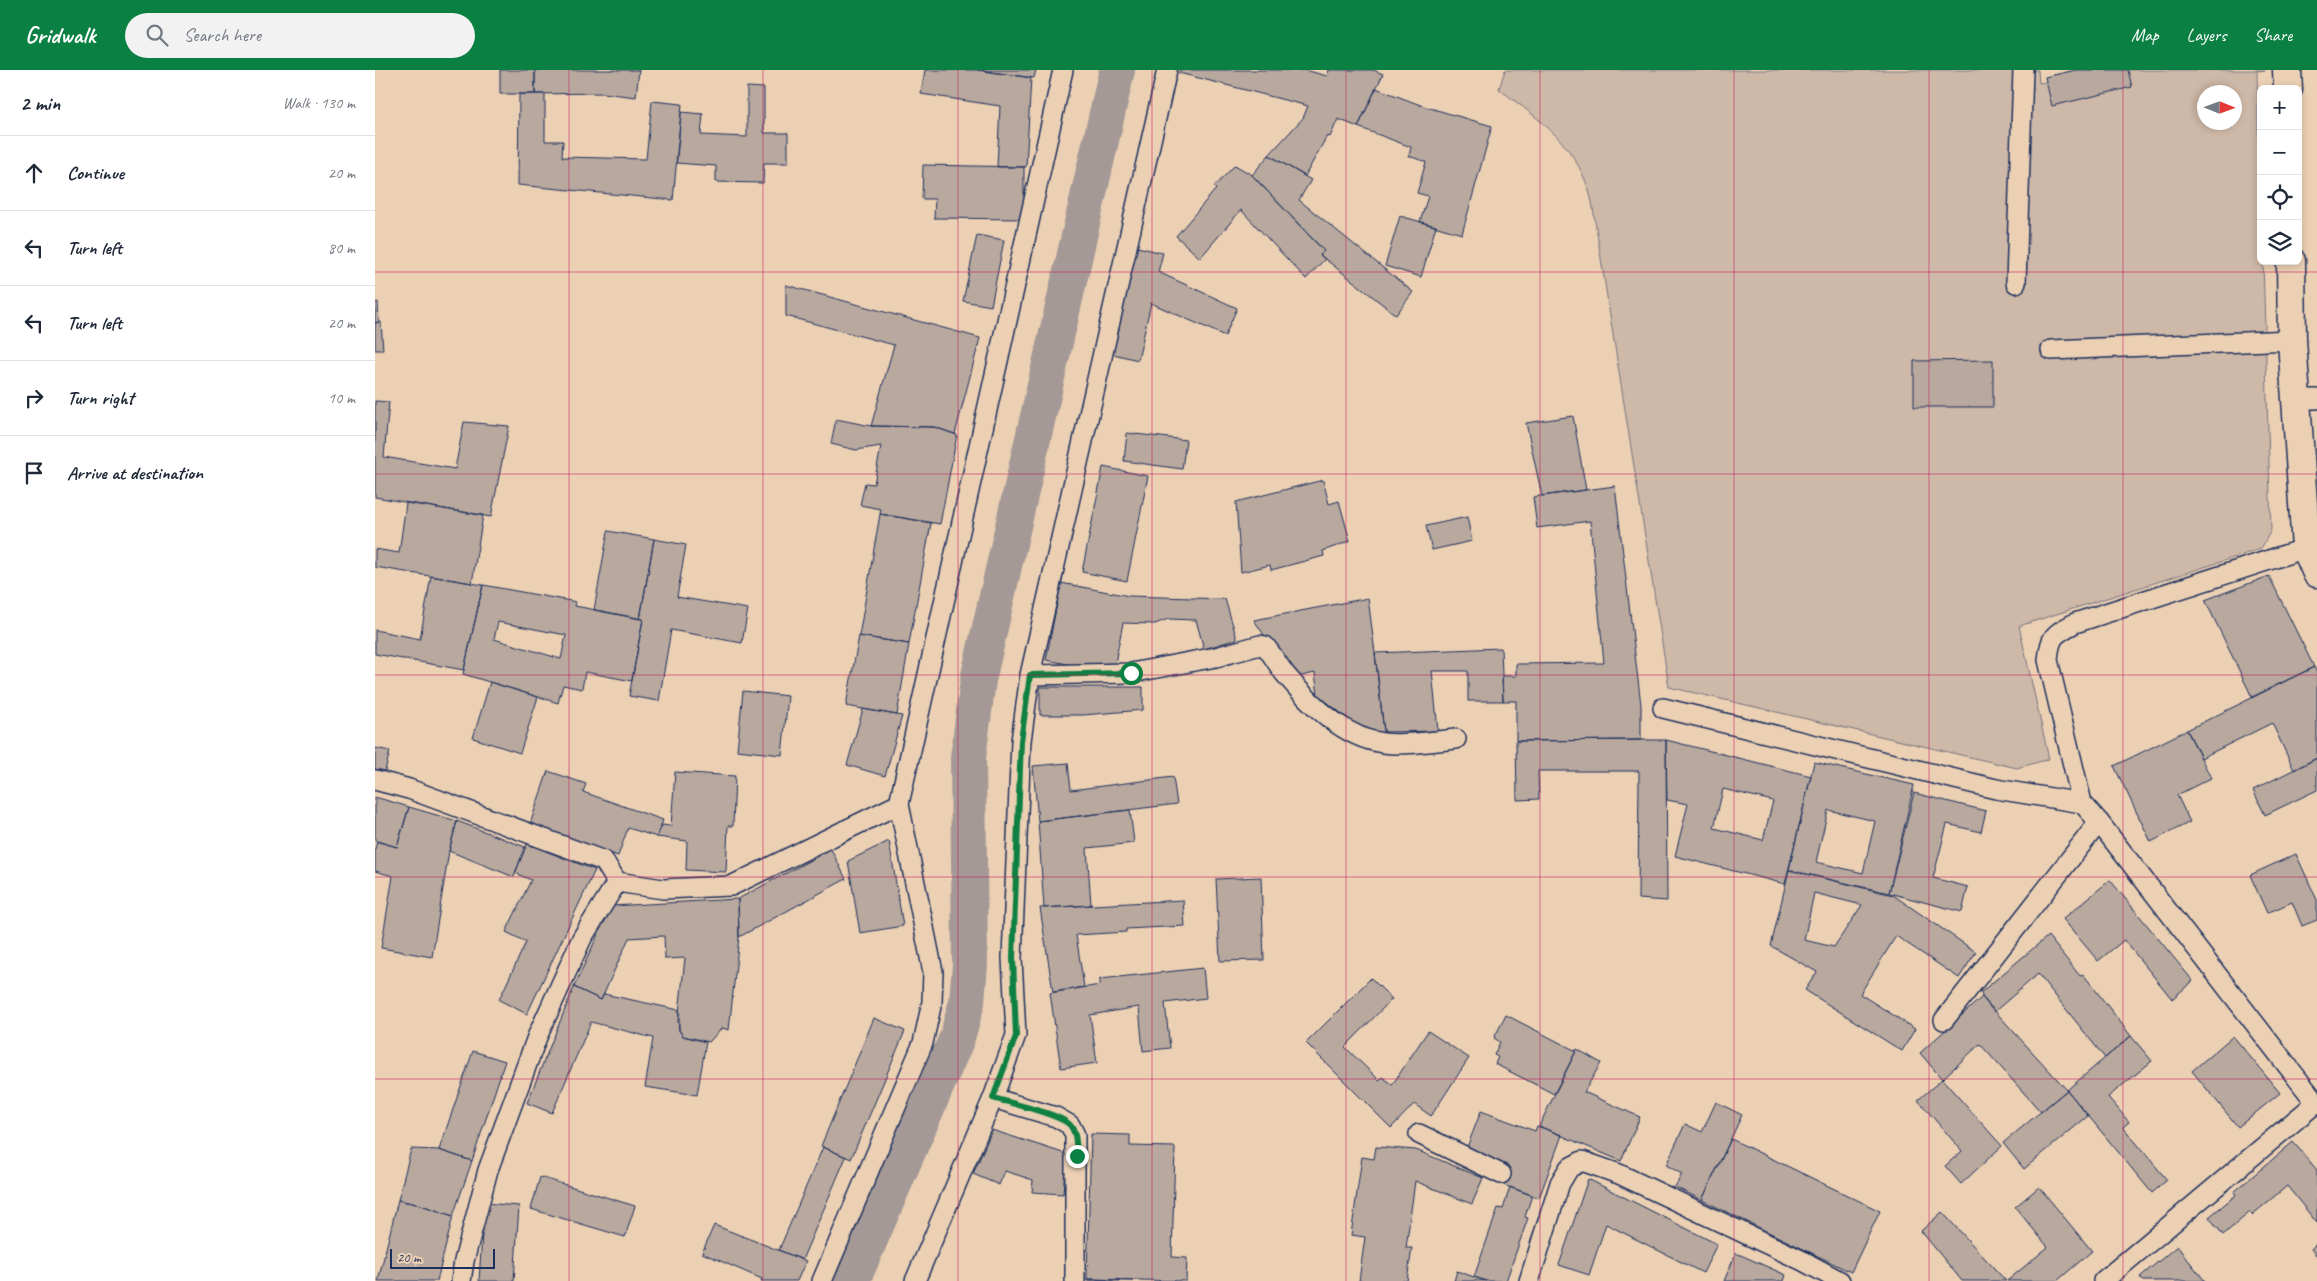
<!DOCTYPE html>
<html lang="en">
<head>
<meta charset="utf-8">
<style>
  body { margin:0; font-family:Caveat,sans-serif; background:#f2f2f3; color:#1f2937 }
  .controls { position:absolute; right:15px; top:15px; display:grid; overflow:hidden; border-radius:8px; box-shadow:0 2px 8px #0003 }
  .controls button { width:45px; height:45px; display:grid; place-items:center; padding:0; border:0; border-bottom:1px solid #e0e1e3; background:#fff; color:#1f2937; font:25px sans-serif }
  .compass { position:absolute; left:1822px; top:15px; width:45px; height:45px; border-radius:50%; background:#fff; box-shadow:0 2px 8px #0003; rotate:91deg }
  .scale { position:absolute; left:15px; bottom:12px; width:105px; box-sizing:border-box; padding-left:5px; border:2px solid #1b2f5e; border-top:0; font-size:14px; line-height:18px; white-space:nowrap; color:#1b2f5e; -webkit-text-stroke:4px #ecd0b3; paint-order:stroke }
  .stop { position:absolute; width:15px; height:15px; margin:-11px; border:4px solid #0b8043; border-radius:50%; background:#fff }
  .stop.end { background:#0b8043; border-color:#fff; box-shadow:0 1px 5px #0008 }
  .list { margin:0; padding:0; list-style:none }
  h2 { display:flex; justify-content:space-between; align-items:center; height:65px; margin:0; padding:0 20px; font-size:21px }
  h2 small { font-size:16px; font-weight:400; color:#747a83 }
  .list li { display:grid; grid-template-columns:32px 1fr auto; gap:15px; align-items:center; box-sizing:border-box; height:75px; padding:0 20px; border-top:1px solid #e0e1e3 }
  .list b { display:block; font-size:19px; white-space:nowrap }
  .list em { font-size:16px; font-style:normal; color:#747a83 }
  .icon { flex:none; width:28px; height:28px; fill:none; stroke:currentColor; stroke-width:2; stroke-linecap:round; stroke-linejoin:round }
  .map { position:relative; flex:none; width:1942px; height:1211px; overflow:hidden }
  header { display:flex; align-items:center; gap:30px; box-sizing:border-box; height:70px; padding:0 25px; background:#0b8043; color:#fff }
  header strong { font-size:24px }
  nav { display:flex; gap:28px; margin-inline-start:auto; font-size:18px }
  .search { width:350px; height:45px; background:#f2f2f3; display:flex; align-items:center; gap:12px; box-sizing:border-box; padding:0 18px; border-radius:28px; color:#747a83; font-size:19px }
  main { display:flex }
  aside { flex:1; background:#fff }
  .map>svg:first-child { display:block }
  .green { fill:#ceb8a7; stroke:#747482; fill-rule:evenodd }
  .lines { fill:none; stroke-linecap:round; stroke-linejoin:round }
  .canal { stroke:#a49996; stroke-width:36 }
  .building { fill:#b8a89e; stroke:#1b2f5e; fill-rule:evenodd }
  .lane-casing { stroke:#1b2f5e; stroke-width:22 }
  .secondary-casing { stroke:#1b2f5e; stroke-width:31 }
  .lane { stroke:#ecd0b3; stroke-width:19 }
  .secondary { stroke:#ecd0b3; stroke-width:28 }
  .route { stroke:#0b8043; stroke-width:6 }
  .grid { fill:none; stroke:#c2185b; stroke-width:1; stroke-opacity:0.55 }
</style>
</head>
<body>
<header>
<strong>Gridwalk</strong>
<div class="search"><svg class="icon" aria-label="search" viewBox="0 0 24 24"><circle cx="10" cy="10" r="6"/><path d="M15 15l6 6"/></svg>Search here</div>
<nav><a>Map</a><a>Layers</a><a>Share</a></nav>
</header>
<main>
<aside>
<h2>2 min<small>Walk · 130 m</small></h2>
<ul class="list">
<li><svg class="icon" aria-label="ahead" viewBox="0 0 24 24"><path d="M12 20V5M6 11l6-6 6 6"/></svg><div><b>Continue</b></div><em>20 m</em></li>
<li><svg class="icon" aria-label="left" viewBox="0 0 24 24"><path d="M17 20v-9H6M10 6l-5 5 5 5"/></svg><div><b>Turn left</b></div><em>80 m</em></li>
<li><svg class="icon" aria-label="left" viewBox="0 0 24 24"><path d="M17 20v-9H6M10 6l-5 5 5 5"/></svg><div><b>Turn left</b></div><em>20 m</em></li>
<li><svg class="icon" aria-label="right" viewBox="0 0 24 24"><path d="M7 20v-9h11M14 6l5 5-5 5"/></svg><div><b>Turn right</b></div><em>10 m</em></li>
<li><svg class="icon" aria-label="arrive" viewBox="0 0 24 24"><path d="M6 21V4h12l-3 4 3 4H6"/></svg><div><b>Arrive at destination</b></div></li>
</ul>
</aside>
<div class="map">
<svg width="1942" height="1211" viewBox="0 0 1942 1211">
  <rect width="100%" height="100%" fill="#ecd0b3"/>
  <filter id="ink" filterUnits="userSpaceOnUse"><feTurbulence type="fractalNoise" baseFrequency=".02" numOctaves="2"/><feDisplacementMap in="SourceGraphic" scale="10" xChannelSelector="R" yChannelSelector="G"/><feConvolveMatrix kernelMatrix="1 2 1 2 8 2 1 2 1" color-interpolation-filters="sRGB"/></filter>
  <g filter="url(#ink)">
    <!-- green -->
    <path class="green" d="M 1130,0 L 1663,0 L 1664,13 L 1671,12 L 1670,7 L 1701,0 L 1890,0 L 1882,1 L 1886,191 L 1888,191 L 1896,460 L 1886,479 L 1644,556 L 1674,689 L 1642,698 L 1294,617 L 1217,132 C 1204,76 1168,52 1124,19 ZM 1830,22 L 1860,22 L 1860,52 L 1830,52 Z"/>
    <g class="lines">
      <!-- canal -->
      <path class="canal" d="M 477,1211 L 582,968 L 592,932 L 595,894 L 593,688 L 603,610 L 742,0"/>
    </g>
    <!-- building -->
    <path class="building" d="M 125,0 L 160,0 L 160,24 L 125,24 Z
      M 160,0 L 264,0 L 261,27 L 228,23 L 160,24 Z
      M 550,0 L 603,0 L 656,8 L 651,97 L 622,97 L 625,36 L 546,24 Z
      M 603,0 L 661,0 L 659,8 Z
      M 805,0 L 930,0 L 952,6 L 954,0 L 998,0 L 1008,4 L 983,57 L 963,49 L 955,67 L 952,66 L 930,106 L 894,85 L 928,48 L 933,36 L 804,3 Z
      M 1701,0 L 1753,0 L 1757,17 L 1677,36 L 1670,7 Z
      M 372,17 L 389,18 L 389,63 L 413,63 L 413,93 L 389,93 L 388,113 L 341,112 L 341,96 L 301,93 L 306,42 L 328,44 L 326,65 L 372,67 Z
      M 1001,18 L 1048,36 L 1117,56 L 1087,164 L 1045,152 L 1053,126 L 1042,123 L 1051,92 L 1034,86 L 1036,77 L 983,57 Z
      M 144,24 L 170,24 L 170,71 L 188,71 L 187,87 L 271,89 L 277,31 L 307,34 L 298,130 L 143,115 Z
      M 894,85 L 936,110 L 924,130 L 1038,222 L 1021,245 L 945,185 L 949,181 L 877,105 Z
      M 548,95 L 649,97 L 649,149 L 559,148 L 560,129 L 547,129 Z
      M 860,95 L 877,105 L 949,181 L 945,185 L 950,189 L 931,209 L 866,140 L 825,188 L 801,166 L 841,119 L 839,117 Z
      M 1025,146 L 1061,156 L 1046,207 L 1010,196 Z
      M 602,165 L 629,170 L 616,236 L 588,231 Z
      M 758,176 L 788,183 L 783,202 L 862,238 L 850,266 L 776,233 L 763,290 L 734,283 Z
      M 411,215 L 605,268 L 580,364 L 559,357 L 496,356 L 519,275 L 411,246 Z
      M 3,232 L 4,252 L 0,253 L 0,233 Z
      M 6,252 L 8,280 L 0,280 L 0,253 Z
      M 1618,290 L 1618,337 L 1539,337 L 1539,291 Z
      M 0,331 L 14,332 L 9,387 L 80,399 L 89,352 L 134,356 L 116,447 L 0,427 Z
      M 1198,346 L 1211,420 L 1167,426 L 1151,353 Z
      M 461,349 L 496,356 L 559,357 L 582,365 L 565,454 L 505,444 L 506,439 L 485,435 L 490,413 L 499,414 L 506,376 L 481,380 L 456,374 Z
      M 752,363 L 811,370 L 807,399 L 749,391 Z
      M 728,397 L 773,406 L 752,511 L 707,502 Z
      M 948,410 L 954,434 L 964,431 L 975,471 L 948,481 L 949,486 L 896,500 L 895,495 L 866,502 L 861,432 Z
      M 1240,416 L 1266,635 L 1266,670 L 1141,671 L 1141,631 L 1128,631 L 1127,606 L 1141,606 L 1141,594 L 1229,593 L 1215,451 L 1162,458 L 1158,427 Z
      M 31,433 L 108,445 L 97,513 L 0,497 L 0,479 L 24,483 Z
      M 505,444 L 556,453 L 534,574 L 484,566 Z
      M 1092,447 L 1097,471 L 1057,480 L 1051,456 Z
      M 233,461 L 279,469 L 265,549 L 219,540 Z
      M 279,469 L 311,475 L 302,527 L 373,539 L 367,573 L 296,560 L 284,631 L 254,626 L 268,549 L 265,549 Z
      M 56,506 L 108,515 L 89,600 L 0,584 L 0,560 L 45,569 Z
      M 1894,506 L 1939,597 L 1877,627 L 1830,530 Z
      M 686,513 L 754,526 L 850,529 L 862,569 L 829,579 L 821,550 L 793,549 L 780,554 L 748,553 L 739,598 L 704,596 L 671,590 Z
      M 108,515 L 201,532 L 200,536 L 268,549 L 257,611 L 210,602 L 207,619 L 188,615 L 183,633 L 88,604 ZM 123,552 L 191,565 L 186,589 L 119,569 Z
      M 993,528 L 1000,583 L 1009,662 L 991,663 L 943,625 L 940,603 L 918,608 L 879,550 Z
      M 484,566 L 534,574 L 522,645 L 471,636 Z
      M 1126,578 L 1128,631 L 1093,631 L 1093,601 L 1057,601 L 1063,661 L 1009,662 L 1000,583 Z
      M 1939,597 L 1942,603 L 1942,688 L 1919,700 L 1897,653 L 1826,688 L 1812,660 Z
      M 115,612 L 163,627 L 145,683 L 98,668 Z
      M 665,617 L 768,617 L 768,640 L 708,645 L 665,645 Z
      M 368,621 L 413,626 L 407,685 L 362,680 Z
      M 488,639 L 527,646 L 510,706 L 472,695 Z
      M 1812,660 L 1836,708 L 1802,725 L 1815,752 L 1776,772 L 1739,696 Z
      M 1266,670 L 1291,670 L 1292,831 L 1263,829 L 1264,701 L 1163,701 L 1164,729 L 1142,730 L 1141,671 Z
      M 1291,670 L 1436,706 L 1410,814 L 1300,786 L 1313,734 L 1292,730 ZM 1348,719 L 1398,731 L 1388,770 L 1339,758 Z
      M 0,678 L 15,681 L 10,701 L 0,699 Z
      M 1942,688 L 1942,720 L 1890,745 L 1878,720 Z
      M 1439,692 L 1539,715 L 1514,823 L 1414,800 ZM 1453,740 L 1500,751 L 1488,803 L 1441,792 Z
      M 693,693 L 696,720 L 798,707 L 802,734 L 663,751 L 658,696 Z
      M 173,701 L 211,714 L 208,722 L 288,750 L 282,767 L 253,758 L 243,786 L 155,754 Z
      M 300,702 L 360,706 L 358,756 L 353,756 L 351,802 L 311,800 L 312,771 L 282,767 L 287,755 L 296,756 Z
      M 1539,723 L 1611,741 L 1606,762 L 1572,754 L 1558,808 L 1593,817 L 1587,842 L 1514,823 Z
      M 0,727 L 34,737 L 22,777 L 0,771 Z
      M 34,737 L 82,751 L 74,781 L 57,887 L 6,878 L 18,806 L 0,801 L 0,779 L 2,771 L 22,777 Z
      M 755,740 L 759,773 L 712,778 L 716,835 L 669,838 L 663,751 Z
      M 82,751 L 150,777 L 139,807 L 74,781 Z
      M 514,771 L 528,856 L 485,863 L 473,791 Z
      M 152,774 L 220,800 L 152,944 L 124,930 L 151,872 L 131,862 L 156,810 L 140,803 Z
      M 456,779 L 471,809 L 364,867 L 363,829 Z
      M 1921,784 L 1942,830 L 1942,850 L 1927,856 L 1917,832 L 1892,843 L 1875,805 Z
      M 1414,800 L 1518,825 L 1601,882 L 1584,908 L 1521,866 L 1485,924 L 1540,959 L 1527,981 L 1430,920 L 1442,902 L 1396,876 ZM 1439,823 L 1487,835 L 1459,877 L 1429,870 Z
      M 886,807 L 889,890 L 845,891 L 841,809 Z
      M 1735,810 L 1818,911 L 1797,929 L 1749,870 L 1723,891 L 1688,849 Z
      M 363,829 L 364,867 L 354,960 L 347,958 L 334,972 L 308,966 L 304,960 L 303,951 L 310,888 L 290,889 L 289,866 L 254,868 L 226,930 L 199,917 L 236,836 Z
      M 808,830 L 810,856 L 751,859 L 751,862 L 701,865 L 709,917 L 678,922 L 665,838 Z
      M 1673,866 L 1705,906 L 1708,904 L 1756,966 L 1730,988 L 1663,904 L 1619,942 L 1607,927 L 1606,922 Z
      M 828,898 L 831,928 L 790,933 L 795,978 L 768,981 L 764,937 L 715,945 L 722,993 L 686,998 L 675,923 L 725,915 L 725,909 Z
      M 996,908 L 1017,929 L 970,977 L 1004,1010 L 1008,1007 L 1017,1015 L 1053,961 L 1094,988 L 1056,1046 L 1039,1034 L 1016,1058 L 931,973 Z
      M 199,917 L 226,930 L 229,924 L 304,940 L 304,960 L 308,966 L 331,972 L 322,1025 L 270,1017 L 278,968 L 216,952 L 177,1043 L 152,1033 Z
      M 1607,927 L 1692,1020 L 1666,1042 L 1605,974 L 1567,1009 L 1545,983 Z
      M 1131,945 L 1201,981 L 1179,1024 L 1120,994 L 1123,987 L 1119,985 L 1125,972 L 1119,968 Z
      M 499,948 L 530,961 L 476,1089 L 446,1076 Z
      M 1756,966 L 1777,991 L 1733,1027 L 1754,1052 L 1748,1057 L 1792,1110 L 1777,1123 L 1692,1020 Z
      M 1858,966 L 1905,1023 L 1863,1057 L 1817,1001 Z
      M 1202,979 L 1226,993 L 1209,1022 L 1265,1047 L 1246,1091 L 1164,1056 Z
      M 98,981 L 130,991 L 97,1091 L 64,1080 Z
      M 1567,1009 L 1627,1076 L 1586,1114 L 1570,1096 L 1587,1081 L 1543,1030 Z
      M 1692,1020 L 1713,1046 L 1649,1099 L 1628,1073 Z
      M 1341,1032 L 1367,1045 L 1327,1130 L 1300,1117 L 1307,1104 L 1291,1095 L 1310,1054 L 1327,1062 Z
      M 1106,1041 L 1160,1061 L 1162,1056 L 1187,1065 L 1164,1128 L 1123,1113 L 1130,1095 L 1091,1080 Z
      M 617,1060 L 691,1084 L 688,1124 L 657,1122 L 658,1110 L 630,1101 L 624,1115 L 598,1104 Z
      M 716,1064 L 755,1065 L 755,1076 L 800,1077 L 797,1187 L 812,1188 L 811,1211 L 712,1209 Z
      M 1356,1069 L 1505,1141 L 1476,1202 L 1327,1130 Z
      M 1918,1072 L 1942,1100 L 1942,1153 L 1912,1116 L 1877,1145 L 1875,1142 L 1848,1165 L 1834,1147 L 1861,1125 L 1859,1122 Z
      M 448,1077 L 471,1087 L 427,1190 L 404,1180 Z
      M 1001,1077 L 1041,1080 L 1108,1108 L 1097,1134 L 1040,1111 L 1031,1178 L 1037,1178 L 1032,1211 L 984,1211 L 990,1167 L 976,1165 L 987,1087 L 999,1089 Z
      M 36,1079 L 64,1080 L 97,1091 L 78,1146 L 46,1135 L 23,1130 Z
      M 165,1107 L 260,1136 L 250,1167 L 156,1139 Z
      M 1213,1109 L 1342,1174 L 1328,1203 L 1231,1154 L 1214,1205 L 1184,1195 Z
      M 1135,1117 L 1157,1125 L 1150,1147 L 1153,1148 L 1131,1211 L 1111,1211 L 1099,1207 L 1123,1138 L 1128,1139 Z
      M 1664,1117 L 1717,1181 L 1682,1211 L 1632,1211 L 1673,1177 L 1640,1137 Z
      M 23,1130 L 46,1135 L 78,1146 L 62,1211 L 3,1211 Z
      M 109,1133 L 144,1136 L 139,1211 L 104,1211 Z
      M 1567,1142 L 1631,1211 L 1587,1211 L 1546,1161 Z
      M 339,1155 L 431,1191 L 422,1211 L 386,1211 L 387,1209 L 327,1183 Z
      M 1942,1173 L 1942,1186 L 1936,1179 Z
      M 1802,1176 L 1830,1211 L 1768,1211 L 1765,1207 Z
      M 1361,1183 L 1411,1205 L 1409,1211 L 1349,1211 Z
      M 1082,1201 L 1099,1207 L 1111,1211 L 1079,1211 Z
      M 712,1209 L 741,1210 L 758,1211 L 712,1211 Z"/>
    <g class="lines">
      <defs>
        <path id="lane" d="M 1641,213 L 1648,0
          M 1676,280 L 1917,270
          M 1921,329 L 1942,329
          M 1931,478 L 1700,553 C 1679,564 1675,566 1673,590 L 1707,733 L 1724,752 L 1942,1034
          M 655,605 L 756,603 L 841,587 L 885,575 L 890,576 C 898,585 903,595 910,604 C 935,634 969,668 1008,673 C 1029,676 1059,671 1081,669
          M 1288,638 L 1621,719 L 1707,733
          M 0,710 L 34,719 L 229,791 L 242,812 L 288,819 L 356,816 L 524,734 L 688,0
          M 1569,950 L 1724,752
          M 1044,1064 L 1126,1104
          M 86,1211 L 89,1191 L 113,1100 L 162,967 L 207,868 L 242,812
          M 447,1211 L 548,973 L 557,932 L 558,902 L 524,734
          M 540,1211 L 618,1028
          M 700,1211 L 700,1065 L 695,1055 L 681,1047 L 618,1028 L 641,965 L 637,888 L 646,671 L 655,605 L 792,0
          M 1154,1211 L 1185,1113 L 1194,1098 L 1207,1091 L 1244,1104 L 1428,1191 L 1465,1211
          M 1728,1211 L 1941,1033"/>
        <path id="secondary" d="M 1912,0 L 1913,19
          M 1916,191 L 1917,270 L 1931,478 L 1942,503"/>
      </defs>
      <!-- lane casing -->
      <use href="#lane" class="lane-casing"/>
      <!-- secondary casing -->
      <use href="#secondary" class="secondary-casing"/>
      <!-- lane -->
      <use href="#lane" class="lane"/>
      <!-- secondary -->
      <use href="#secondary" class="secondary"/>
    </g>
  </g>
  <g class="lines" filter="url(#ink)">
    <!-- route -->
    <path class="route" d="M 702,1086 C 701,1076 702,1063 695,1055 C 685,1044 635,1033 618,1028 L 641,966 L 638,888 L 646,671 L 655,605 L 756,603"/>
  </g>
  <!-- grid -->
  <path class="grid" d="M 194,0 L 194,1211M 388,0 L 388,1211M 583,0 L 583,1211M 777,0 L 777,1211M 971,0 L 971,1211M 1165,0 L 1165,1211M 1359,0 L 1359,1211M 1554,0 L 1554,1211M 1748,0 L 1748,1211M 0,202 L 1942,202M 0,404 L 1942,404M 0,605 L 1942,605M 0,807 L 1942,807M 0,1009 L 1942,1009"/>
</svg>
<div class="controls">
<button>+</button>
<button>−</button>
<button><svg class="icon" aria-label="locate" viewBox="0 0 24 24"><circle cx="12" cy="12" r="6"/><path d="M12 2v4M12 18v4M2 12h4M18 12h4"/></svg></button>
<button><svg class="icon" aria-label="layers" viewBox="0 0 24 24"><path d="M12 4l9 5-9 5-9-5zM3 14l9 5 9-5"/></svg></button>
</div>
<svg class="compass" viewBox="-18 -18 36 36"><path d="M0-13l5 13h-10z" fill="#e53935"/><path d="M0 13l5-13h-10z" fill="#747a83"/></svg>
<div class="scale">20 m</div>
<div class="stop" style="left:756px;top:603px"></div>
<div class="stop end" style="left:702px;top:1086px"></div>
</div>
</main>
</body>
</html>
